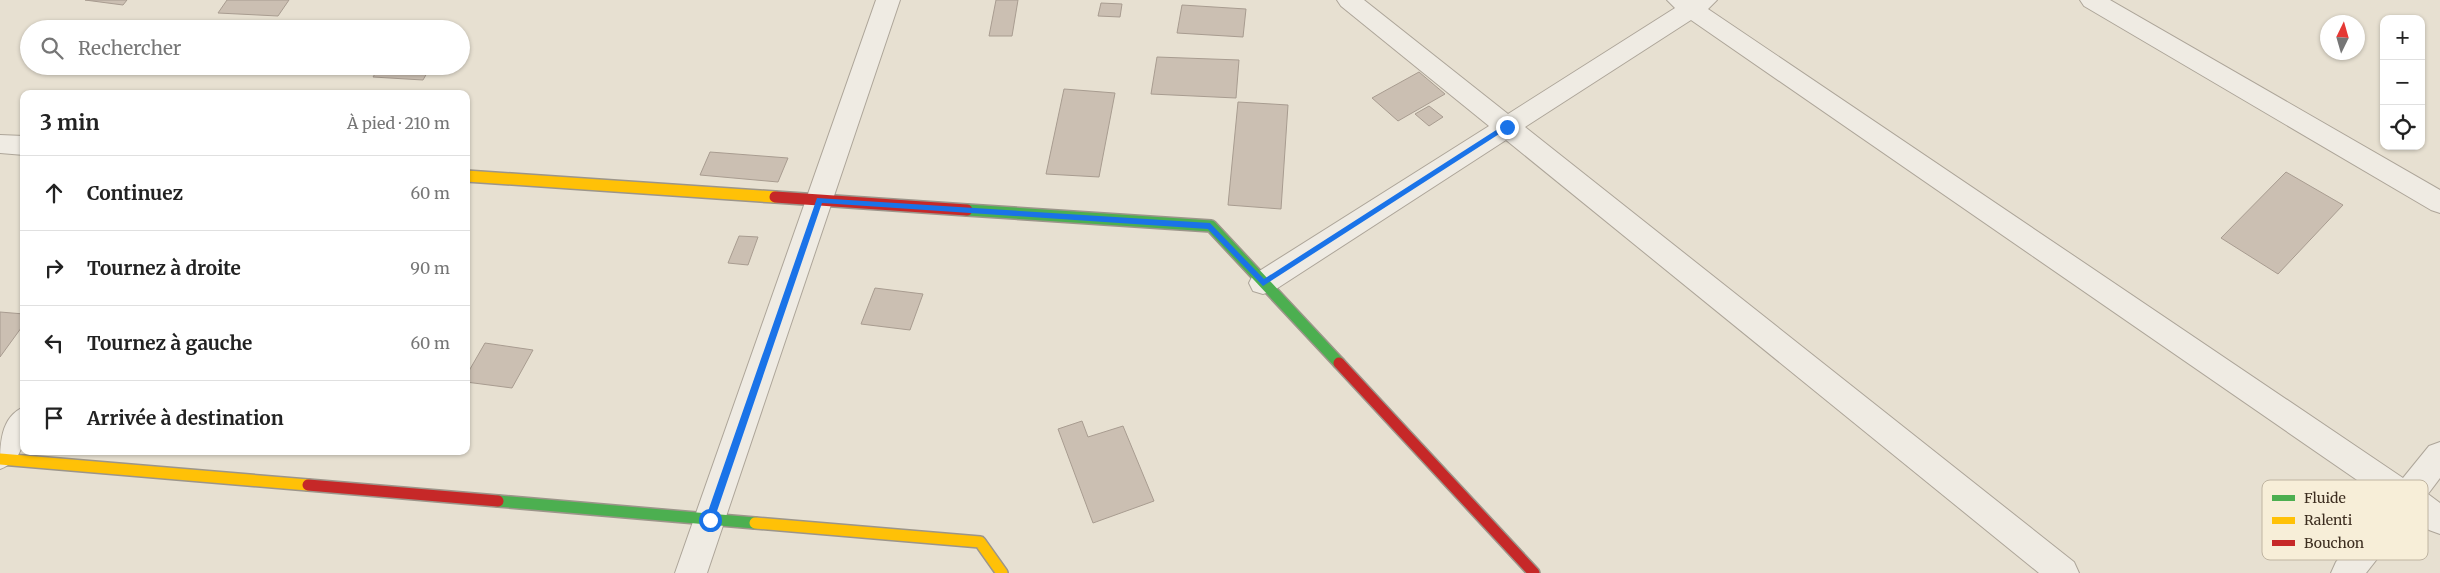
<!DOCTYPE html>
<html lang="fr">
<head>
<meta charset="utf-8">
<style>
  body { margin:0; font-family:Merriweather,serif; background:#f2f2f2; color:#222 }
  .controls { position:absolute; right:15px; top:15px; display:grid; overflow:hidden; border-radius:10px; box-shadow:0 1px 4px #0004 }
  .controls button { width:45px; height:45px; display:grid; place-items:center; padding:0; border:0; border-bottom:1px solid #e0e0e0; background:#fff; color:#222; font:25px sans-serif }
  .compass { position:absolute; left:2320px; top:15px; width:45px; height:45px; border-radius:50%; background:#fff; box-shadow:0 1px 4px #0004; rotate:5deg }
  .stop { position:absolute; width:15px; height:15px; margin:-11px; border:4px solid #1a73e8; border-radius:50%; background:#fff }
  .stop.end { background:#1a73e8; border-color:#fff; box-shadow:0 1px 5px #0008 }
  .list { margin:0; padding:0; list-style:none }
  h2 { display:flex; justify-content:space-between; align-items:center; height:65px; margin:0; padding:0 20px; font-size:21px }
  h2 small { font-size:16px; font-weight:400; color:#767676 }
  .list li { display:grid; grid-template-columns:32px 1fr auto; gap:15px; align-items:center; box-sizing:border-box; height:75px; padding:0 20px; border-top:1px solid #e0e0e0 }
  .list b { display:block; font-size:19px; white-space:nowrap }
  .list em { font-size:16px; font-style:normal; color:#767676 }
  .icon { flex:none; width:28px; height:28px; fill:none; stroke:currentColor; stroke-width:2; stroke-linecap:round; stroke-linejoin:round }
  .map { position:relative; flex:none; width:2440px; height:573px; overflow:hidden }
  .search { position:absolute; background:#fff; box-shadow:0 1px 4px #0004; left:20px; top:20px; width:450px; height:55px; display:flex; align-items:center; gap:12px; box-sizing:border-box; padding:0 18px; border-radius:28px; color:#767676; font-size:19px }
  .panel { position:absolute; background:#fff; box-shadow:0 1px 4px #0004; left:20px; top:90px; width:450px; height:365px; border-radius:10px }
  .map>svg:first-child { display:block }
  .building { fill:#cbbfb2; stroke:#a89c90 }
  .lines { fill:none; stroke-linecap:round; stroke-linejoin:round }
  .street-casing { stroke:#ada599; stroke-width:2 }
  .fast-casing { stroke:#9c958a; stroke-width:14 }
  .slow-casing { stroke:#9c958a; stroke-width:14 }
  .jam-casing { stroke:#9c958a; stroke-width:14 }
  .street { fill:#efebe3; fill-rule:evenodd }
  .fast { stroke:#4caf50; stroke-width:11 }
  .slow { stroke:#ffc107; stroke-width:11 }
  .jam { stroke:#c62828; stroke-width:11 }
  .route { fill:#1a73e8 }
  .key { fill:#f7eed8; stroke:#bfb4a1; stroke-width:1 }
  .key-label { font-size:14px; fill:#3d2e20 }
</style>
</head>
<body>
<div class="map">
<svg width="2440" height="573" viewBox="0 0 2440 573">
  <rect width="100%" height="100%" fill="#e7e0d1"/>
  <!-- building -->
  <path class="building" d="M 85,0 L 127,0 L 123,5 Z
    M 227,0 L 289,0 L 278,16 L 218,13 Z
    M 996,0 L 1018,0 L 1012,36 L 989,36 Z
    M 1101,3 L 1122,4 L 1120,17 L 1098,16 Z
    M 1182,5 L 1246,9 L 1243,37 L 1177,33 Z
    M 1157,57 L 1239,60 L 1236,98 L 1151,94 Z
    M 380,66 L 431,66 L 423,80 L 373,77 Z
    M 1419,72 L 1445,94 L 1398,121 L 1372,98 Z
    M 1064,89 L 1115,93 L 1099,177 L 1046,174 Z
    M 1238,102 L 1288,105 L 1281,209 L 1228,205 Z
    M 1429,106 L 1443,117 L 1429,126 L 1415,114 Z
    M 710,152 L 788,158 L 778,182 L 700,175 Z
    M 2286,172 L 2343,205 L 2278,274 L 2221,238 Z
    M 739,236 L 758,237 L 748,265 L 728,263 Z
    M 875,288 L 923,294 L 910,330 L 861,324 Z
    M 0,312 L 24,314 L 24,324 L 0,357 Z
    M 485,343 L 533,350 L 512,388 L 466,382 L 466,376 Z
    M 1082,421 L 1088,437 L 1123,426 L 1154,501 L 1093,523 L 1058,429 Z"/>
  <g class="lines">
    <defs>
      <path id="street" d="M 876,0 L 900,0 L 707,573 L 675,573 Z
        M 1337,0 L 1364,0 L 1508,114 L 1675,8 L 1667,0 L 1717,0 L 1708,9 L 2403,478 L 2429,446 L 2440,442 L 2440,478 L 2428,494 L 2440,503 L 2440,534 L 2429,530 L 2410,517 L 2366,573 L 2331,573 L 2336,562 L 2386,500 L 1691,20 L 1525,127 L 2074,562 L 2079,573 L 2039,573 L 1506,140 L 1273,291 L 1263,294 L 1253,291 L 1249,283 L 1253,275 L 1489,126 L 1341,6 Z
        M 2080,0 L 2110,0 L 2440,190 L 2440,213 L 2431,210 L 2084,6 Z
        M 0,135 L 24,136 L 24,155 L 0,153 Z
        M 24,407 C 24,432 28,459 0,469 C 0,445 0,417 24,407 Z"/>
      <path id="fast" d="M 967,210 L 1211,226 L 1339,363
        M 498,501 L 755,523"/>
      <path id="slow" d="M 466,176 L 775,197
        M 0,459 L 308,485
        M 755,523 L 980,542 L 1002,573"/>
      <path id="jam" d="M 775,197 L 967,210
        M 1339,363 L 1534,573
        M 308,485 L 498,501"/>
    </defs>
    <!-- street casing -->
    <use href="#street" class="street-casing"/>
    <!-- fast casing -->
    <use href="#fast" class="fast-casing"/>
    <!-- slow casing -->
    <use href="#slow" class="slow-casing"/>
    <!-- jam casing -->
    <use href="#jam" class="jam-casing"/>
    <!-- street -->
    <use href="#street" class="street"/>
    <!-- fast -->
    <use href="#fast" class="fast"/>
    <!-- slow -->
    <use href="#slow" class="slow"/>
    <!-- jam -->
    <use href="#jam" class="jam"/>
  </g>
  <!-- route -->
  <path class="route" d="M 1504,125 L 1510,127 L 1263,286 L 1208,229 L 822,203 L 714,520 L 710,524 L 706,522 L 705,520 L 817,198 L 1210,223 L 1264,279 Z"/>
  <!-- legend -->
  <rect x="2262" y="480" width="166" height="80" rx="8" class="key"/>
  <rect x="2272" y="495" width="23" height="6" fill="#4caf50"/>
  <rect x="2272" y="517" width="23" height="7" fill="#ffc107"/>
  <rect x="2272" y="540" width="23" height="6" fill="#c62828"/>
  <g class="key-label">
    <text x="2304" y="503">Fluide</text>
    <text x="2304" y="525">Ralenti</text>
    <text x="2304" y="548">Bouchon</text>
  </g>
</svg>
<div class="controls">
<button>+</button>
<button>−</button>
<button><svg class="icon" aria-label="locate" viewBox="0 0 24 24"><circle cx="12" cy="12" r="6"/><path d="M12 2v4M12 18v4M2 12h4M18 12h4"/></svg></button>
</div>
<svg class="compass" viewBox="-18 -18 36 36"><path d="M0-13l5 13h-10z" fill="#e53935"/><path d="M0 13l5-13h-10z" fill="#767676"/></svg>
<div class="stop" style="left:710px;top:520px"></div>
<div class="stop end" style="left:1507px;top:127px"></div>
<div class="search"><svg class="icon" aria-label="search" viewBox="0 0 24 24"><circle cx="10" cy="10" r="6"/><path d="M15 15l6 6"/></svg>Rechercher</div>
<section class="panel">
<h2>3 min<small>À pied · 210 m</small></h2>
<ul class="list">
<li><svg class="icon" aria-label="ahead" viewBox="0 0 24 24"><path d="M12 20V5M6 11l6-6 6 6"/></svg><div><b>Continuez</b></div><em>60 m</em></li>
<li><svg class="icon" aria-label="right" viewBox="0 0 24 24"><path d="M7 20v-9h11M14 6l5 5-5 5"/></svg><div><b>Tournez à droite</b></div><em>90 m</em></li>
<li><svg class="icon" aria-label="left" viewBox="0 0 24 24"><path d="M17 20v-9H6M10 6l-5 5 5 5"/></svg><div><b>Tournez à gauche</b></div><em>60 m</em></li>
<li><svg class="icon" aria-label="arrive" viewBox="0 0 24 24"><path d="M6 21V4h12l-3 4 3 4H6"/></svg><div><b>Arrivée à destination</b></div></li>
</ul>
</section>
</div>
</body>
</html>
